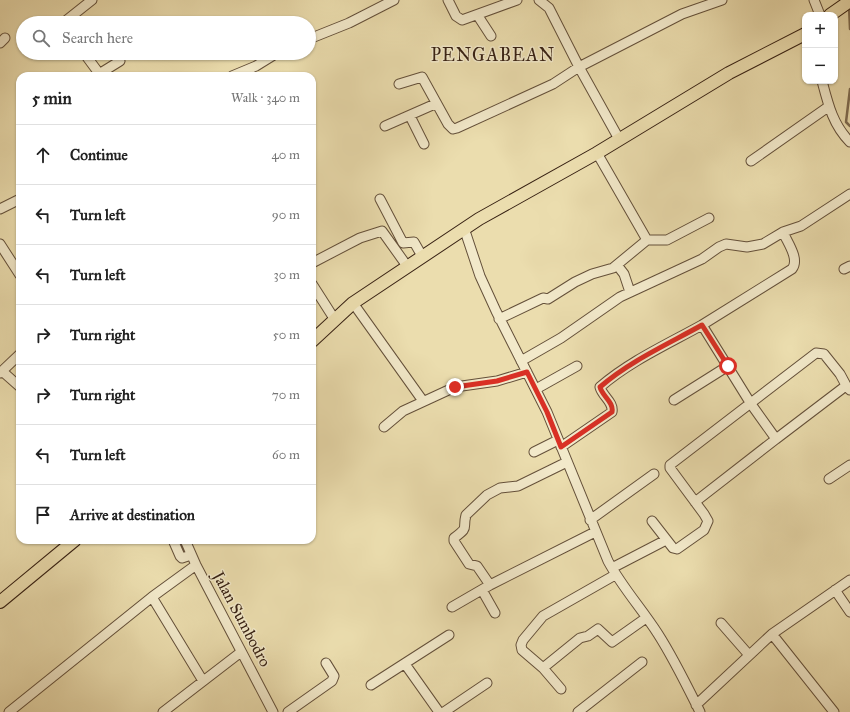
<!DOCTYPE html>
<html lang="en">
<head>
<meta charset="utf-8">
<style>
  body { margin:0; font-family:"IM FELL Great Primer",serif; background:#f6f6f6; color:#222 }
  .controls { position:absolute; right:12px; top:12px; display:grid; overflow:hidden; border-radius:8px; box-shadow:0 1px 3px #0004 }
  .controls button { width:36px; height:36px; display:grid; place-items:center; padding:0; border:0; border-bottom:1px solid #e0e0e0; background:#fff; color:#222; font:20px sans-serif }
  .stop { position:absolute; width:12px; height:12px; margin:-9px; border:3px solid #d93025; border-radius:50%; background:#fff }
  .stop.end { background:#d93025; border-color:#fff; box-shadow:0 1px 4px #0008 }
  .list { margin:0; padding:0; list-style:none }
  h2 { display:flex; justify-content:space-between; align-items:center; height:52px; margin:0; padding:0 16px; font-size:17px }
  h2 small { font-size:13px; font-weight:400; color:#767676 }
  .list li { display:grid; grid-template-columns:26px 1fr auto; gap:12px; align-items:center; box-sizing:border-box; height:60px; padding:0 16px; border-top:1px solid #e0e0e0 }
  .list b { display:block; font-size:15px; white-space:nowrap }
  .list em { font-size:13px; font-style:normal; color:#767676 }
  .icon { flex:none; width:22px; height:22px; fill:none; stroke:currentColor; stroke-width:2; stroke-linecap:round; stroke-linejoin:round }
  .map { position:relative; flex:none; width:850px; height:712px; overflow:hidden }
  .search { position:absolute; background:#fff; box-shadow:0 1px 3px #0004; left:16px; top:16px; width:300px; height:44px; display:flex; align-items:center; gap:10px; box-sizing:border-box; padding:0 14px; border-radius:22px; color:#767676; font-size:15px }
  .panel { position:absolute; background:#fff; box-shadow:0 1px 3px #0004; left:16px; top:72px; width:300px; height:472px; border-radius:12px }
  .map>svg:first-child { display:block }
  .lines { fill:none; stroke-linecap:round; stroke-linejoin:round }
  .stream { stroke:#7e6b50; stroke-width:2.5 }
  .minor-casing { stroke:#64503a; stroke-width:11 }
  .major-casing { stroke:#372113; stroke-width:14 }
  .minor { stroke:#f2e9ca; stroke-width:9 }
  .major { stroke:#ebddae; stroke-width:12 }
  .route { stroke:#d93025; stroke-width:5 }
  .labels { text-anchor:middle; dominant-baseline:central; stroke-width:3; stroke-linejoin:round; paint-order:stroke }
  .street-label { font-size:16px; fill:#372113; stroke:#f2e9ca }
  .quarter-label { font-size:18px; letter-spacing:1px; fill:#372113; stroke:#f2e9ca }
</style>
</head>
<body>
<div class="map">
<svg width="850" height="712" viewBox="0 0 850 712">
  <rect width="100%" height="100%" fill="#ebddae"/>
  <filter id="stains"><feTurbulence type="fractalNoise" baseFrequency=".005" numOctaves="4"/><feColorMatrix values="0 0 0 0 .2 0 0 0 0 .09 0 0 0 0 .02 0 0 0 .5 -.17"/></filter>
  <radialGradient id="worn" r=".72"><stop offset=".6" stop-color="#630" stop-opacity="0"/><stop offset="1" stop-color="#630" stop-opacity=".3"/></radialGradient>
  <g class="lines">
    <!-- stream -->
    <path class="stream" d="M 849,6 L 850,29
      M 850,89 L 846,122 L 850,126"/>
    <defs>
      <path id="minor" d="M 448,0 L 456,16 L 462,20 L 517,0
        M 539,0 L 549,8 L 579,67 L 619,139
        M 814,0 L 820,15
        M 478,16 L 491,36
        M 63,23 L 92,0
        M 309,39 L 349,23 L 394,0
        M 0,43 L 5,38
        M 84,53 L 101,76
        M 99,74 L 120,61
        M 232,76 L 256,66 L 277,53
        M 822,81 C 828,104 833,125 850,142
        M 399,84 L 422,77 L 448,124 L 453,129 L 457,128 L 553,84 L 579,67 L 682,14 L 722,0
        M 410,116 L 424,144
        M 385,126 L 435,104
        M 597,153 L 647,240 L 667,240 L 709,218
        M 751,161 L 828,107
        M 380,199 L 403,243 L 414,242 L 422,256
        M 0,209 L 20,199
        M 464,228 L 480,276 L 496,311 L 547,412 L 608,561 C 622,587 642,609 658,634 C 674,659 687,686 700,712
        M 0,244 L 20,275
        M 312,263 L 360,238 L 382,231 L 407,266
        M 617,265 L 624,274 L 630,292
        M 844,269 L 850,266
        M 312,284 L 335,320
        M 353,303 L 423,401
        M 499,319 L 543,298 L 548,299 L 575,282 L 592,274 L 613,268 L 647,240
        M 521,361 L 561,338 L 620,297 L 702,259 L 719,247 L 726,244 L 747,247 L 763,244 L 783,232
        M 2,371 L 20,387
        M 0,373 L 20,354
        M 536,389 L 577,366
        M 674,400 L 728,366
        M 384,427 L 403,411 L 455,387 L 497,381 L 527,372
        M 776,439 L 843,388 L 847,387 L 850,390
        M 561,447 L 612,412 C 614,402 602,396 600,387 C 630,361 668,344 702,325
        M 534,452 L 558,440
        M 829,479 L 850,465
        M 695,502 L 776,439 L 751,404 L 702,325 L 792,269 C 800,259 787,242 783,232 L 801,226 L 850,194
        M 590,520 L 654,474
        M 652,521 L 673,548 L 677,549 L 704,530 L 708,521 L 704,514 L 670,468 L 670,465 L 816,353 L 824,354 L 840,374 L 847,387
        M 173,540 L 180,556 L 182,558 L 191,555
        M 185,540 L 196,565 L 273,712
        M 612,568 L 666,540
        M 490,585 L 477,566 L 469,564 L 454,541 L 454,538 C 470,526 462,530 466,515 L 487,495 L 500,488 L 518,486 L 567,462
        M 482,590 L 495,613
        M 835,590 L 850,612
        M 152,597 L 203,681
        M 452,607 L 490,585 L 595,532
        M 721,623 L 749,655
        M 772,634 L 834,712
        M 405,664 L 439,712
        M 543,668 L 580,638 L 588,636 L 598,629 L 612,642 L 646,618
        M 371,685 L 449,635
        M 561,689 L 543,668 L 522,650 L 521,645 L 523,640 L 543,616 L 615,575
        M 696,705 L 772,634 L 850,580
        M 9,712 L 152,597 L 196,565
        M 163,712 L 241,652
        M 288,712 L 332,681 L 334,676 L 326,663
        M 444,712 L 487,683
        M 578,712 L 642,662"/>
      <path id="major" d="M 830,15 L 850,1
        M 312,341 L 353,303 L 479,219 L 597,153 L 729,73 L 805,34
        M 0,602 L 75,540"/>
    </defs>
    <!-- minor casing -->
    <use href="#minor" class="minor-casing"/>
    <!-- major casing -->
    <use href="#major" class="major-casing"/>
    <!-- minor -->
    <use href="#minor" class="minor"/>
    <!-- major -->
    <use href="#major" class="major"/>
  </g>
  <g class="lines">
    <!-- route -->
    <path class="route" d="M 455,387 L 497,381 L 527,372 L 547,412 L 561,447 L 612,412 C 614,402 602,396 600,387 C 630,361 668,344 702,325 L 728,366"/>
  </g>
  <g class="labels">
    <!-- street labels -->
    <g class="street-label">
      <text transform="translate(242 619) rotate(62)">Jalan Sumbodro</text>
    </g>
    <!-- quarter labels -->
    <g class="quarter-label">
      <text x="493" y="55">PENGABEAN</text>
    </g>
  </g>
  <rect width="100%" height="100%" filter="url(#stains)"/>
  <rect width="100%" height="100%" fill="url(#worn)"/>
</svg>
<div class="controls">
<button>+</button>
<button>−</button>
</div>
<div class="stop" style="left:728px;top:366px"></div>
<div class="stop end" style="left:455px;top:387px"></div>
<div class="search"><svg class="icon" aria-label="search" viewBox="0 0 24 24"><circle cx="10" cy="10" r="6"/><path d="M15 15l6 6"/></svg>Search here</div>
<section class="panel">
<h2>5 min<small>Walk · 340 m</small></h2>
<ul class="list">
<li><svg class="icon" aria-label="ahead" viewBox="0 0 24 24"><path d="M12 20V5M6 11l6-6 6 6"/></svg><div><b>Continue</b></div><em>40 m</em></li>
<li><svg class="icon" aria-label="left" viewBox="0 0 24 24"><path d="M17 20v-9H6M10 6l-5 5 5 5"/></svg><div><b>Turn left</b></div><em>90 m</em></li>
<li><svg class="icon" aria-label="left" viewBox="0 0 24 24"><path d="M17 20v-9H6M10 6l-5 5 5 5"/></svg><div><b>Turn left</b></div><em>30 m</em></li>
<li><svg class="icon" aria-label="right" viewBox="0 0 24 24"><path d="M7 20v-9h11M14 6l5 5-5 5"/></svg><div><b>Turn right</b></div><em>50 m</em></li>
<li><svg class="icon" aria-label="right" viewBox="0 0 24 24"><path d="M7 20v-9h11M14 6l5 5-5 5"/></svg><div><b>Turn right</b></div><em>70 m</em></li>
<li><svg class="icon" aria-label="left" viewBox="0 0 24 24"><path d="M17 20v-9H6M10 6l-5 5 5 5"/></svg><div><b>Turn left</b></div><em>60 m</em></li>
<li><svg class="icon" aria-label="arrive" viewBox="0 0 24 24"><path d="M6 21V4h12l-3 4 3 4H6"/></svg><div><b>Arrive at destination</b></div></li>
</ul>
</section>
</div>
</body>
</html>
